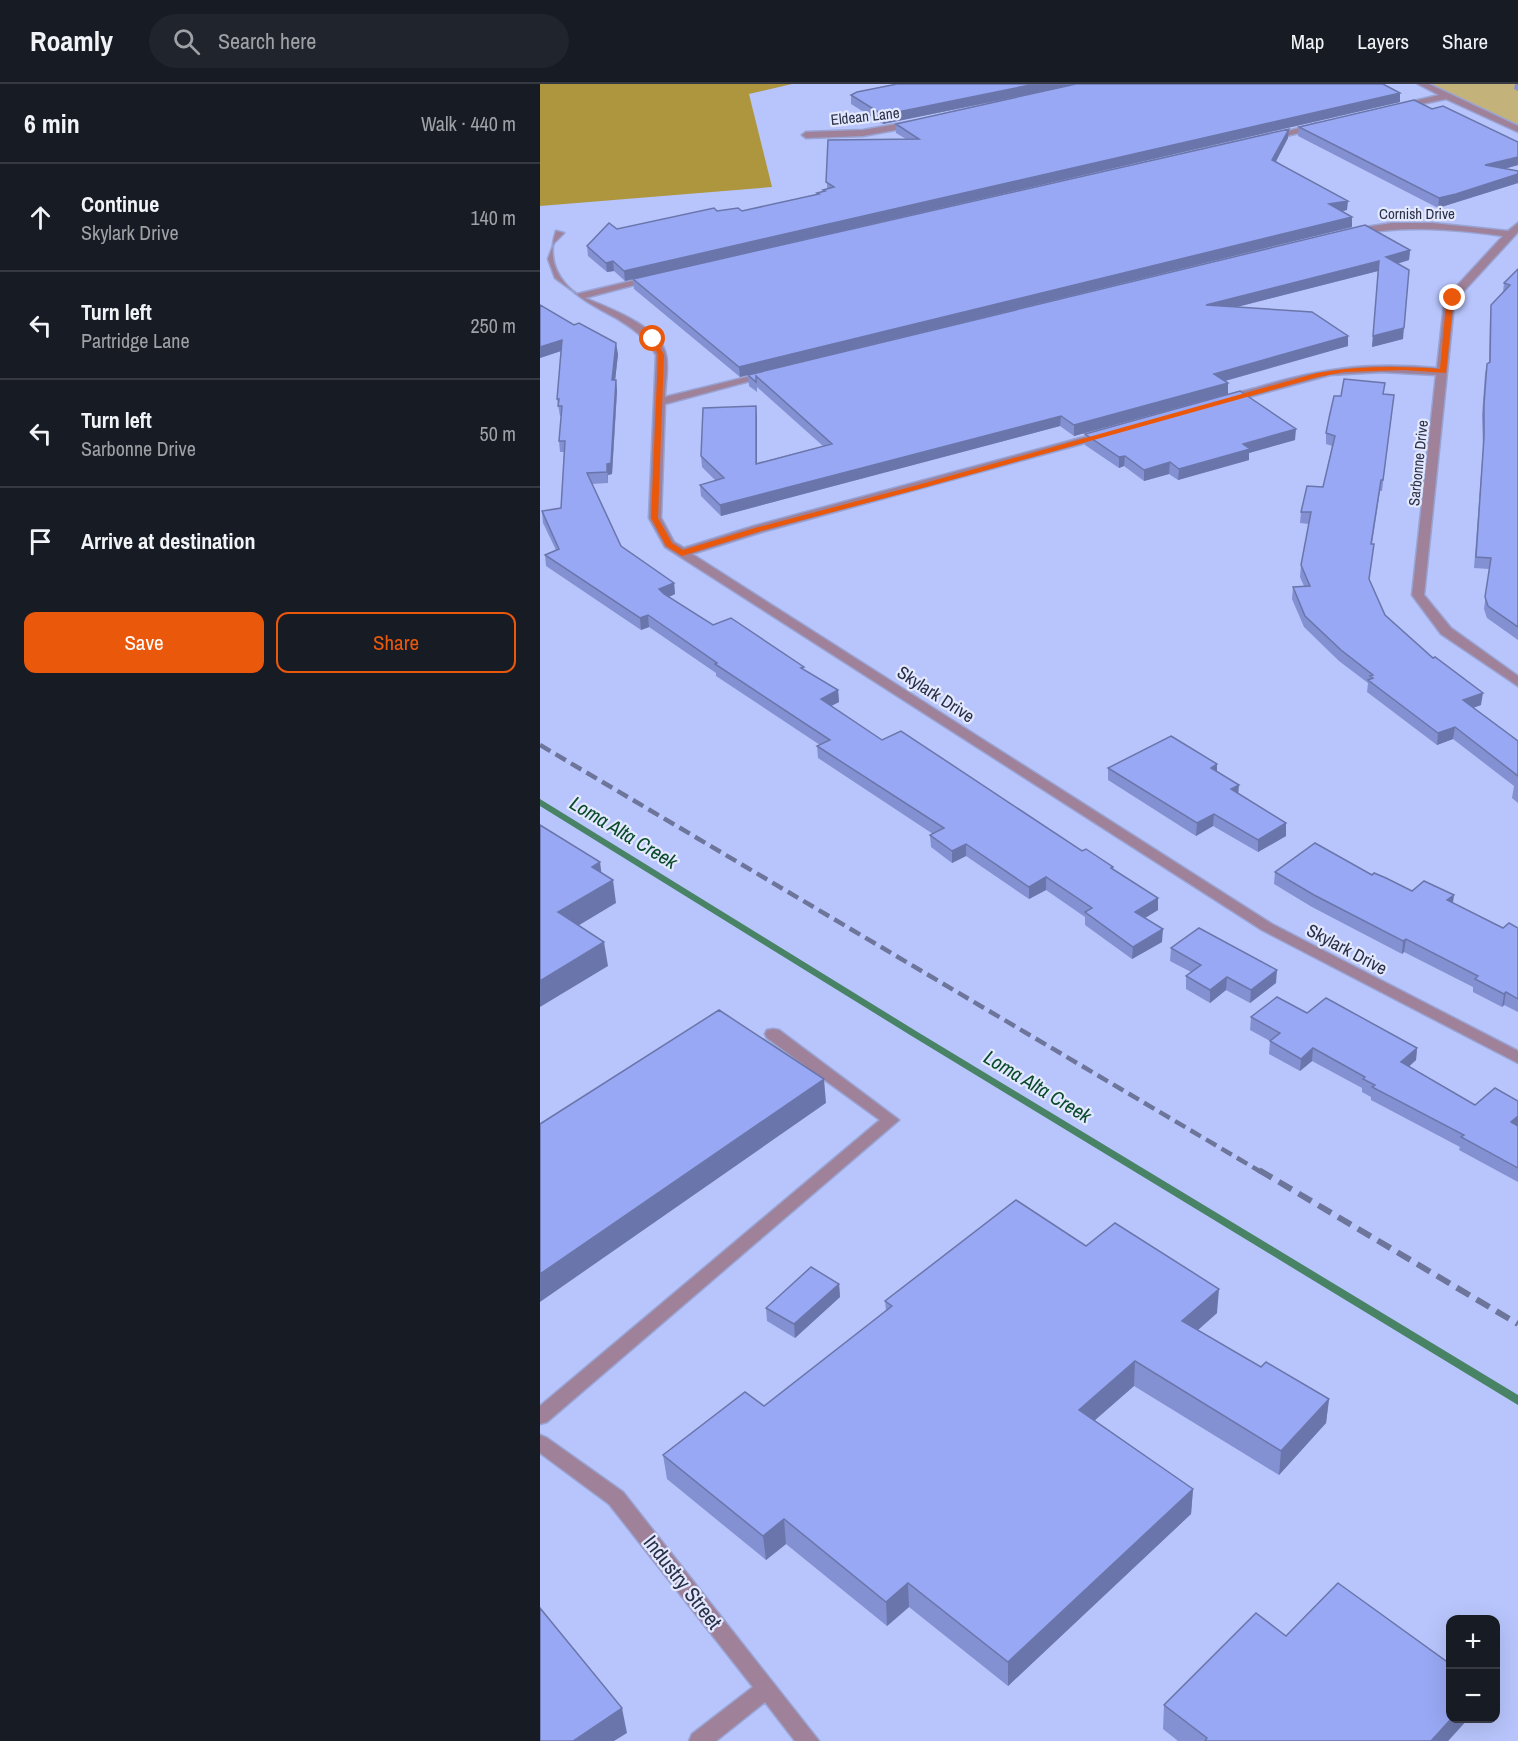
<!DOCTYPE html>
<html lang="en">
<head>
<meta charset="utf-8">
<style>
  body { margin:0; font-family:"Archivo Narrow",sans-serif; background:#20242c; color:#f1f3f6 }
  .controls { position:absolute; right:18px; bottom:18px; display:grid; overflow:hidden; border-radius:12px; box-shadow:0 6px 24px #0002 }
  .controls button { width:54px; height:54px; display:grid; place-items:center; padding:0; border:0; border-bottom:2px solid #363941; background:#171b24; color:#f1f3f6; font:30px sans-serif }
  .stop { position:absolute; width:18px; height:18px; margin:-14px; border:4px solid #ea580c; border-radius:50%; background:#fff }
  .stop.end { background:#ea580c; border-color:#fff; box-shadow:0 2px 6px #0008 }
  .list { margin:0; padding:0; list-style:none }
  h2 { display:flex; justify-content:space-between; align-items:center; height:78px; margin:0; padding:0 24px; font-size:26px }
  h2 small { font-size:20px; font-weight:400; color:#9ea1a6 }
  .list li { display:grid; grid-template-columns:39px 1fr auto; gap:18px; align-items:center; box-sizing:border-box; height:108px; padding:0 24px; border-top:2px solid #363941 }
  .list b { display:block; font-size:22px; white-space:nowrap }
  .list p { margin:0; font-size:20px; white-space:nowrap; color:#9ea1a6 }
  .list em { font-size:20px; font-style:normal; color:#9ea1a6 }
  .actions { display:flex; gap:12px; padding:18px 24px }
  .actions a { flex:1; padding:14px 0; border:2px solid #ea580c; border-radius:12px; text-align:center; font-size:21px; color:#ea580c }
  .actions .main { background:#ea580c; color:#fff }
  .icon { flex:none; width:33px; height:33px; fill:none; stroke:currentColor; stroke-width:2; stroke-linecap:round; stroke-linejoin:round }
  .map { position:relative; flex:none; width:978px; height:1657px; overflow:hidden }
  header { display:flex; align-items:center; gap:36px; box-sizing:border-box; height:84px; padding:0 30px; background:#171b24; border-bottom:2px solid #363941 }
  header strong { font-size:28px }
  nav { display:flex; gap:33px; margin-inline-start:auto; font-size:21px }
  .search { width:420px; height:54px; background:#20242c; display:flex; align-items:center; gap:15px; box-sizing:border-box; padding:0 21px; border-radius:33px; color:#9ea1a6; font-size:22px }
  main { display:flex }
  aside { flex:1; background:#171b24 }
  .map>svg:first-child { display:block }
  .green { fill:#c3b279 }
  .forest { fill:#ad963d }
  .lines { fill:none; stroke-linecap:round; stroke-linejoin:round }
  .stream { fill:#498365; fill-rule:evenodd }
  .minor-casing { stroke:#99a4d4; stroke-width:3 }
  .minor { fill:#9f8199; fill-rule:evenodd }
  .rail-far1 { stroke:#6d759a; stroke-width:4.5; stroke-dasharray:12 6; stroke-linecap:butt }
  .rail { stroke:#6d759a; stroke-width:6; stroke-dasharray:15 8; stroke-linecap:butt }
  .wall { fill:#8390d2 }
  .shaded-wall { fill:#6a76ab }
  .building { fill:#98a8f4; stroke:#6a76ab; stroke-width:1.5 }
  .route { fill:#ea580c }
  .labels { text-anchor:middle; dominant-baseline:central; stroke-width:4.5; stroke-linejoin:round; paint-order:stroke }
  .far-street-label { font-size:15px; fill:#2a2f44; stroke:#e2e8ff }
  .street-label { font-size:18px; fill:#2a2f44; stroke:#e2e8ff }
  .water-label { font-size:20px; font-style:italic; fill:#094a28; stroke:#e2e8ff }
  .near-street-label { font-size:21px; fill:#2a2f44; stroke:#e2e8ff }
</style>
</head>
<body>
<header>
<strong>Roamly</strong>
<div class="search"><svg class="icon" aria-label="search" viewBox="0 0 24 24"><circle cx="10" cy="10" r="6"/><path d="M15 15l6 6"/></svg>Search here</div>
<nav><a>Map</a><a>Layers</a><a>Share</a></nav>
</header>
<main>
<aside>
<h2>6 min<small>Walk · 440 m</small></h2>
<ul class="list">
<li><svg class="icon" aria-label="ahead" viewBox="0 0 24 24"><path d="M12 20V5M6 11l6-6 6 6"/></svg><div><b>Continue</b><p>Skylark Drive</p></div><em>140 m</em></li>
<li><svg class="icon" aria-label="left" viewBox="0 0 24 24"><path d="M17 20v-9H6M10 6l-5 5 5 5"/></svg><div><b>Turn left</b><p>Partridge Lane</p></div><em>250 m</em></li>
<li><svg class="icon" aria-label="left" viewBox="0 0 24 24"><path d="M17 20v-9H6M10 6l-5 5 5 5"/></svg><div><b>Turn left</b><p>Sarbonne Drive</p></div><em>50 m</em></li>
<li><svg class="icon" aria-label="arrive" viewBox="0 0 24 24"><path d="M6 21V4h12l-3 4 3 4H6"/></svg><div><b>Arrive at destination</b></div></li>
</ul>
<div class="actions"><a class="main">Save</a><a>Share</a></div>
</aside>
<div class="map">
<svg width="978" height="1657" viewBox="0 0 978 1657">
  <rect width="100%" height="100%" fill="#b8c5fc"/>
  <!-- green -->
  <path class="green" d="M 881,0 L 978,0 L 978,45 Z"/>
  <!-- forest -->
  <path class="forest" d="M 0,0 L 252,0 L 209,10 L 232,103 L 0,122 Z"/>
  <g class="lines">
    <!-- stream -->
    <path class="stream" d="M 0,715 L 376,947 L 978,1311 L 978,1321 L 370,951 L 0,722 Z"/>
    <defs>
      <path id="minor" d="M 878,0 L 889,0 L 978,42 L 978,48 L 906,15 L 857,25 L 857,21 L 899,11 Z
        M 374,37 L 377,38 L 377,42 L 323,52 L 266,54 L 262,51 L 266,48 L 323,46 Z
        M 778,39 L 782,42 L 781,44 L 729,56 L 725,53 Z
        M 852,139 L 892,139 L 968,147 L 978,139 L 978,148 L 923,208 L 914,221 L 884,511 L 911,544 L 978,592 L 978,602 L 901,550 L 872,511 L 896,291 L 842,288 L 790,291 L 687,319 L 682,316 C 690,309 705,307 716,304 C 782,284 827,278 897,284 L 904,221 L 915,204 L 963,152 C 913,145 864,141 813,151 L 808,148 L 813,145 Z
        M 16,147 L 24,149 L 14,159 L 8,175 L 15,194 L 37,210 L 112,192 L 117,195 L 45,214 C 69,224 121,243 126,271 C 129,284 125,301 125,313 L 227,288 L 232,291 L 125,320 L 121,434 L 134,458 L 144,464 L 214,442 L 559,349 L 567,349 L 567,353 L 222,448 L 152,470 L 732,840 L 978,967 L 978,979 L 722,846 L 125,463 L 109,434 L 116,271 C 107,254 92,244 76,234 C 43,216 0,196 16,147 Z
        M 233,945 L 239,946 L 359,1036 L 7,1338 L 0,1340 L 0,1322 L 340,1036 L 227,954 L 225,950 L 227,946 Z
        M 0,1351 L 7,1354 L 83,1408 L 279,1657 L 255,1657 L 225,1618 L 176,1657 L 149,1657 L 152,1650 L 213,1603 L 69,1420 L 0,1369 Z"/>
    </defs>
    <!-- minor casing -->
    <use href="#minor" class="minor-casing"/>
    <!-- minor -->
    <use href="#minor" class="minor"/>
    <!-- rail-far1 -->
    <path class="rail-far1" d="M 0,661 L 721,1088"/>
    <!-- rail -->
    <path class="rail" d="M 719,1086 L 978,1240"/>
  </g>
  <!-- wall -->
  <path class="wall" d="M 357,0 L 843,0 L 860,9 L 860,18 L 85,197 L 74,187 L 67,188 L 48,172 L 47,162 L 69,139 L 77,145 L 174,124 L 177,127 L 198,124 L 202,127 L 277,110 L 277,109 L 283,107 L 283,106 L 287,105 L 288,56 L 366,55 L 356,49 L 356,40 L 505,7 L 343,40 L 311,20 L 311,11 L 317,8 Z
    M 975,0 L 978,0 L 978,7 L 974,5 Z
    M 892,25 L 978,58 L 978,81 L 965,85 L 978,87 L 978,99 L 898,124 L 758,52 L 759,43 Z
    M 748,54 L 736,77 L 807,126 L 802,127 L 812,133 L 812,143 L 272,275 L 870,166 L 869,176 L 857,180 L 863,255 L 832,263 L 838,187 L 697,223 L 808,252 L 808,262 L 685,297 L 688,310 L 534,352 L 520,342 L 181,432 L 161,412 L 160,401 L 176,397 L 162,383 L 161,372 L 217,333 L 217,379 L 283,362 L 217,303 L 217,308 L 209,302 L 208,291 L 200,293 L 94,205 L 93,195 Z
    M 978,185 L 978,556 L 947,534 L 944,525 L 949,485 L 934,484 L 943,364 L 942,331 L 945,290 L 947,280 L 949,279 L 950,231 L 951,221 L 963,208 L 964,199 Z
    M 0,221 L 78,270 L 75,296 L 76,296 L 77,307 L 72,390 L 68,391 L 68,399 L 52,400 L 81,462 L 134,499 L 135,510 L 129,513 L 173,541 L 265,586 L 298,606 L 299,618 L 291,622 L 342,656 L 542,767 L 573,783 L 573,786 L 618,826 L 605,834 L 622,858 L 592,875 L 545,841 L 545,833 L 506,806 L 489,815 L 426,772 L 412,779 L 391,763 L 390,751 L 393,750 L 278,674 L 277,662 L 280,661 L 176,592 L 176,589 L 109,543 L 101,546 L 6,482 L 5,471 L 16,466 L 3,439 L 2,427 L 21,424 L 24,368 L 20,368 L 19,357 L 21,332 L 20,332 L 17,315 L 21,267 L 0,274 Z
    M 844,310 L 854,311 L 842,407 L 840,407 L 832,460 L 834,460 L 829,496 L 845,531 L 941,621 L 933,624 L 978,657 L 978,719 L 972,714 L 974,702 L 913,655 L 897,661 L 827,608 L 828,599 L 799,577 L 764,543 L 752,515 L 753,503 L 764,502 L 760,493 L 761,481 L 769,440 L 760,439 L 761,428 L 783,403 L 792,362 L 786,360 L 786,349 L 801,312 Z
    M 545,350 L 755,356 L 709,369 L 709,376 L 638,396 L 629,390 L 604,397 L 584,382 L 579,384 L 545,361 Z
    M 677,680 L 677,687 L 698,710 L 746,739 L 746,752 L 718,768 L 673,742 L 656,752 L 568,696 L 568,684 Z
    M 735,788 L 832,791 L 872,807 L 914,811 L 913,819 L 963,844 L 978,844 L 978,928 L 964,921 L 962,923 L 933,908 L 933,903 L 864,868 L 862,870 L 772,823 L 734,800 Z
    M 631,864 L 736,899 L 710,919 L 686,906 L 670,919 L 646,905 L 646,892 L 651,888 L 630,877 Z
    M 767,929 L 877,964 L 876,976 L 869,982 L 935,1021 L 978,1017 L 978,1098 L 919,1066 L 920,1063 L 831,1016 L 831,1013 L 822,1008 L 822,1004 L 772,977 L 760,987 L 729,970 L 730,957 L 710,946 L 711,933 Z
    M 546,1162 L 677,1229 L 658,1246 L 721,1283 L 789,1315 L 786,1339 L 739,1391 L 594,1302 L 555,1336 L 653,1405 L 651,1430 L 468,1602 L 369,1523 L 347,1542 L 246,1460 L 226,1476 L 127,1395 L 123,1371 L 224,1322 L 346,1227 L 345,1217 Z
    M 299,1200 L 300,1213 L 255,1254 L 227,1237 L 226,1224 Z
    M 746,1552 L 910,1635 L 928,1635 L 908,1657 L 638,1657 L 623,1645 L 624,1621 Z"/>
  <!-- shaded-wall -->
  <path class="shaded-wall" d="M 495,0 L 539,0 L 343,40 L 343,31 Z
    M 860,9 L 860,18 L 85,197 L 84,187 Z
    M 749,45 L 748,54 L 732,85 L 732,76 Z
    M 978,73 L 978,81 L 944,90 L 945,81 Z
    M 978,90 L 978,99 L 898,124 L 899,114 Z
    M 808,117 L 807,126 L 789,130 L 789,120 Z
    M 812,133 L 812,143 L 200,293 L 199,283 Z
    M 870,166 L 869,176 L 845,183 L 846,173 Z
    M 73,177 L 74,187 L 67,188 L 66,179 Z
    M 839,177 L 838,187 L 665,231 L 666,221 Z
    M 864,244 L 863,255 L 832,263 L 833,252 Z
    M 808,252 L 808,262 L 674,300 L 674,290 Z
    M 22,256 L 24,266 L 0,274 L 0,263 Z
    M 76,259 L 78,270 L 74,307 L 72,296 Z
    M 76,296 L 77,307 L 72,390 L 68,391 L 68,399 L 67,380 Z
    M 688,299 L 688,310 L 534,352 L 534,341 Z
    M 216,322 L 217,333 L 217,391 L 216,380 Z
    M 521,332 L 520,342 L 181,432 L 180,421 Z
    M 756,345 L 755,356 L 709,369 L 709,376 L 638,396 L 639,385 L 703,360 Z
    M 585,372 L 584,382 L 579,384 L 579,373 Z
    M 630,378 L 629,390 L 604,397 L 604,386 Z
    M 134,499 L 135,510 L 120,517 L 119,505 Z
    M 108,531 L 109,543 L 101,546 L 100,534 Z
    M 298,606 L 299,618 L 281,627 L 281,615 Z
    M 943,609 L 941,621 L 921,628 L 923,616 Z
    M 915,643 L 913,655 L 897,661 L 898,649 Z
    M 677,680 L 677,692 L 671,684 Z
    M 699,701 L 698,713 L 691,705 Z
    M 674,730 L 673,742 L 656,752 L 657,739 Z
    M 746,739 L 746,752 L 718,768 L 718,756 Z
    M 426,760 L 426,772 L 412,779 L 412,767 Z
    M 60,778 L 63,801 L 52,783 Z
    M 506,793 L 506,806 L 489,815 L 489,803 Z
    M 73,796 L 76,819 L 21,852 L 18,828 Z
    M 914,811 L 912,823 L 907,816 Z
    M 618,814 L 618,826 L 595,840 L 595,828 Z
    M 623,845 L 622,858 L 592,875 L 593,863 Z
    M 866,855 L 864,868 L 862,870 L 863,857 Z
    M 64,858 L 68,882 L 0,923 L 0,897 Z
    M 737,886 L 736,899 L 710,919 L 711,906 Z
    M 687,893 L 686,906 L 670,919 L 670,906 Z
    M 966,908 L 964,921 L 962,923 L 964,910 Z
    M 773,964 L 772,977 L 760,987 L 761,975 Z
    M 877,964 L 876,976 L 860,991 L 861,978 Z
    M 284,995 L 286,1019 L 0,1218 L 0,1190 Z
    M 978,1032 L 978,1043 L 971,1038 Z
    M 299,1200 L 300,1213 L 255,1254 L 254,1240 Z
    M 679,1205 L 677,1229 L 641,1261 L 642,1237 Z
    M 595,1277 L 594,1302 L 539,1350 L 539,1326 Z
    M 789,1315 L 786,1339 L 739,1391 L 741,1367 Z
    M 653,1405 L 651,1430 L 468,1602 L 468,1578 Z
    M 244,1435 L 246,1460 L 226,1476 L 223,1452 Z
    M 368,1499 L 369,1523 L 347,1542 L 346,1518 Z
    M 82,1624 L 87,1649 L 74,1657 L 33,1657 Z
    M 911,1635 L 928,1635 L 908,1657 L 891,1657 Z"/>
  <!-- building -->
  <path class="building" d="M 357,0 L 495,0 L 343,31 L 311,11 L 317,8 Z
    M 536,0 L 843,0 L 860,9 L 84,187 L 73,177 L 66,179 L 47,162 L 69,139 L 77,145 L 174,124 L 177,127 L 198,124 L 202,127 L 279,110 L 277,109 L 285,107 L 283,106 L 294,103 L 286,98 L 288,56 L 379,55 L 356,40 Z
    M 874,16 L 892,25 L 903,22 L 978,58 L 978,73 L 945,81 L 978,87 L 978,90 L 916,110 L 899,114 L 759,43 Z
    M 749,45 L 732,76 L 808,117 L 789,120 L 812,133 L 199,283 L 93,195 Z
    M 825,141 L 870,166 L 846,173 L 869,186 L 864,244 L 833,252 L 839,177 L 666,221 L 772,228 L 808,252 L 674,290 L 688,299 L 534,341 L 521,332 L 180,421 L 160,401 L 184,394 L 161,372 L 163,324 L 216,322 L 216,380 L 292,360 L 216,292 L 216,298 L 208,291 Z
    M 978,185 L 978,543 L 948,522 L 945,513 L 951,474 L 936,473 L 944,353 L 944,320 L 947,280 L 950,278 L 951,221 L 970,201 L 964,199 Z
    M 0,221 L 34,241 L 39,239 L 76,259 L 72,296 L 76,296 L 71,379 L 67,380 L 67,388 L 47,389 L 81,462 L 134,499 L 119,505 L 124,510 L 173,541 L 191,534 L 264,583 L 261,584 L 298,606 L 281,615 L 342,656 L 361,647 L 542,767 L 546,765 L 573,783 L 571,784 L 618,814 L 595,828 L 623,845 L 593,863 L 545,828 L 552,824 L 506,793 L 489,803 L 426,760 L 412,767 L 390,751 L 404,744 L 277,662 L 290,656 L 175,580 L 177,579 L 108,531 L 100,534 L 5,471 L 19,465 L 2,427 L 21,424 L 25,357 L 19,357 L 22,322 L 18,322 L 19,315 L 17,315 L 22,256 L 0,263 Z
    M 804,295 L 845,299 L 843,310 L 854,311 L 843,396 L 841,396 L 831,460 L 834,460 L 829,495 L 845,531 L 893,574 L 895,573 L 943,609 L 923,616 L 978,657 L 978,692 L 915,643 L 898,649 L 828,596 L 833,594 L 830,592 L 833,591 L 801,566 L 765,532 L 753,503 L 770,502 L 761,481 L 771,428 L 761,428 L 767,402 L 783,403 L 795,352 L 786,349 L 789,334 L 794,312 L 801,312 Z
    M 700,307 L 756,345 L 703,360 L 710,365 L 639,385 L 630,378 L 604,386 L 585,372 L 579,373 L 545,350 Z
    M 631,652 L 677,680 L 671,684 L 699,701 L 691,705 L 746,739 L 718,756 L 674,730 L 657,739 L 568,684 Z
    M 0,741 L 60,778 L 52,783 L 73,796 L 18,828 L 64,858 L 0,897 Z
    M 775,759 L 832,791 L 834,789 L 846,794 L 872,807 L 884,797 L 914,811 L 907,816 L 963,844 L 969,839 L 978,844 L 978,915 L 966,908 L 964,910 L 935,895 L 938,892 L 866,855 L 863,857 L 774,811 L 735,788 Z
    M 659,844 L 737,886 L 711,906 L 687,893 L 670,906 L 646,892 L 661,881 L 631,864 Z
    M 737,913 L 767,929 L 786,914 L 877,964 L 861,978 L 935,1021 L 955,1004 L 978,1017 L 978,1032 L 971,1038 L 978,1042 L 978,1084 L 921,1053 L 924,1051 L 832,1003 L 835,1001 L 823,995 L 825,993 L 773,964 L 761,975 L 730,957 L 740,949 L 711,933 Z
    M 179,926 L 284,995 L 0,1190 L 0,1040 Z
    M 476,1116 L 546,1162 L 575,1139 L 679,1205 L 642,1237 L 721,1283 L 726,1278 L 789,1315 L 741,1367 L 595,1277 L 539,1326 L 653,1405 L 468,1578 L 368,1499 L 346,1518 L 244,1435 L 223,1452 L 123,1371 L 205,1308 L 224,1322 L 352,1222 L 345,1217 Z
    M 271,1183 L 299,1200 L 254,1240 L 226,1224 Z
    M 798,1499 L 910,1580 L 911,1635 L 891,1657 L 665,1657 L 667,1654 L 624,1621 L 716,1529 L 746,1552 Z
    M 0,1524 L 82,1624 L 33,1657 L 0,1657 Z"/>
  <!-- route -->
  <path class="route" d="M 913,212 L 916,214 L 913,221 L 906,289 L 864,286 L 804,288 L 778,293 L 379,405 L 221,447 L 142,472 L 126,462 L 111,434 L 118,271 L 110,254 L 115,254 L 124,271 L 118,434 L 132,459 L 143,466 L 215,444 L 374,402 L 777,289 C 818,282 859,282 900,285 L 906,221 Z"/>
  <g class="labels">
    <!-- far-street labels -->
    <g class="far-street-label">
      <text transform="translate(325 32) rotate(-6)">Eldean Lane</text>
      <text x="877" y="129">Cornish Drive</text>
      <text transform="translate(878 379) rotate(-84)">Sarbonne Drive</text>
    </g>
    <!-- street labels -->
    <g class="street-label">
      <text transform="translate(396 610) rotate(33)">Skylark Drive</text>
      <text transform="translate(807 865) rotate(28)">Skylark Drive</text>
    </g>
    <!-- water labels -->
    <g class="water-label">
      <text transform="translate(84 748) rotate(31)">Loma Alta Creek</text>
      <text transform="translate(498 1002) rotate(31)">Loma Alta Creek</text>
    </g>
    <!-- near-street labels -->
    <g class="near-street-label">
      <text transform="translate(143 1498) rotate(52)">Industry Street</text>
    </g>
  </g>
</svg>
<div class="controls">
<button>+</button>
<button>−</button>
</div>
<div class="stop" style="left:113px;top:255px"></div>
<div class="stop end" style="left:913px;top:214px"></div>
</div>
</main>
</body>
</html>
